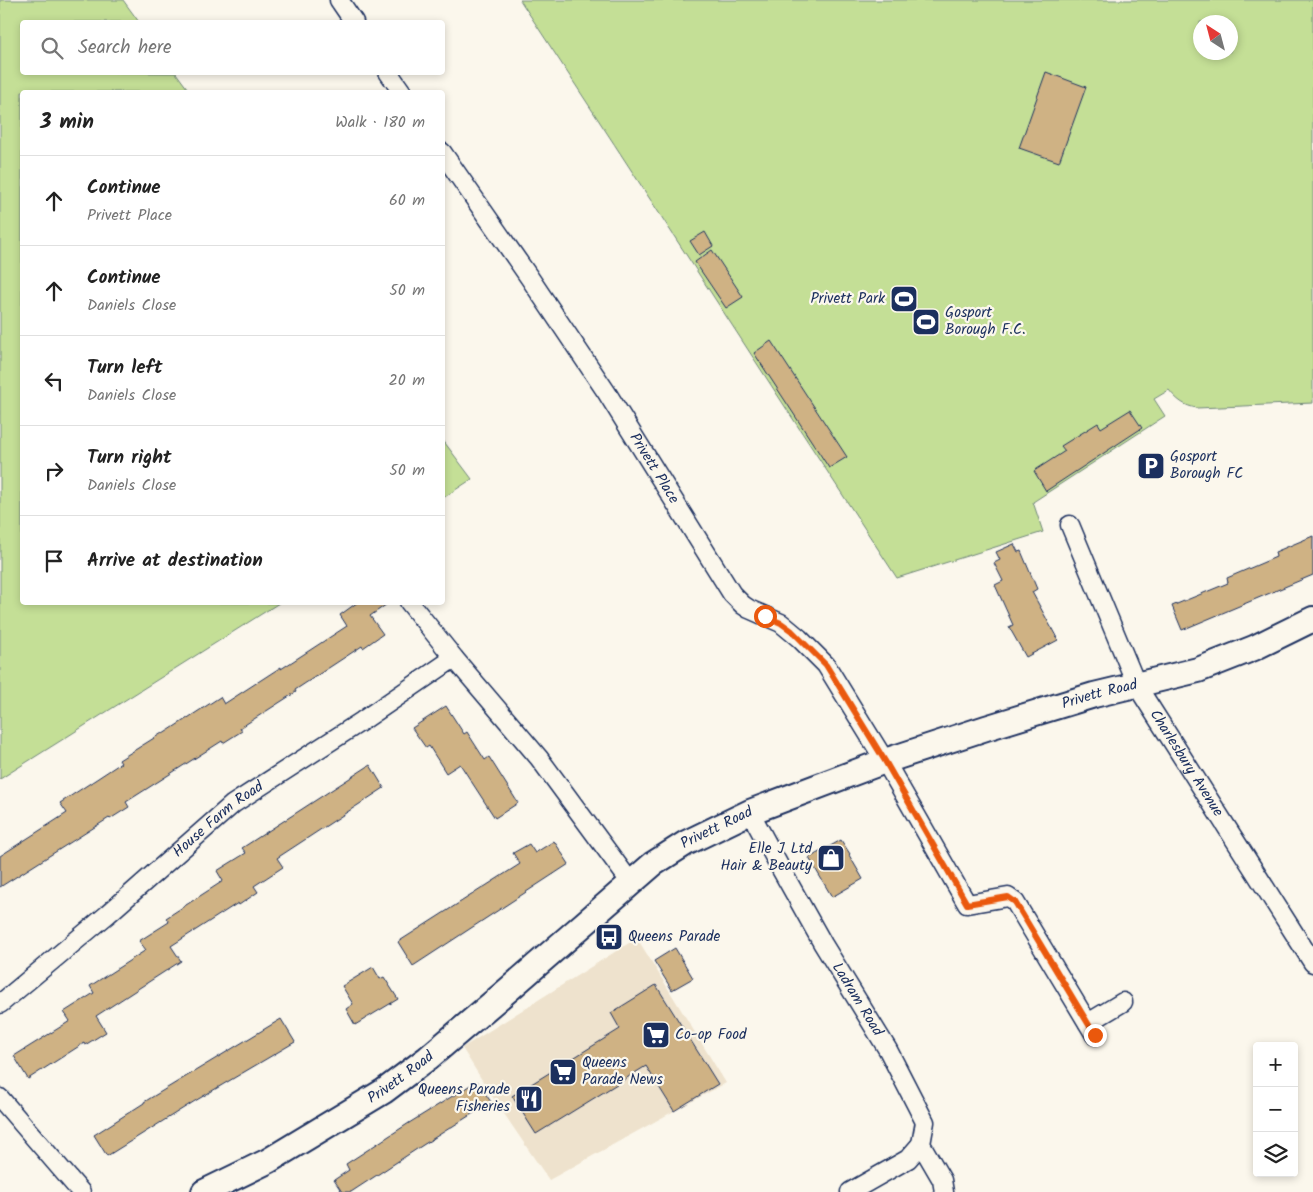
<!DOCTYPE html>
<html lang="en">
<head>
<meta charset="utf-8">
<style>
  body { margin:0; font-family:Kalam,sans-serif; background:#f2f2f2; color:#222 }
  .controls { position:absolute; right:15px; bottom:15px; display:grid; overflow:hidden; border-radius:5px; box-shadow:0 2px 8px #0003 }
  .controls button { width:45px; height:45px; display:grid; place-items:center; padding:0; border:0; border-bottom:1px solid #e0e0e0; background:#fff; color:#222; font:25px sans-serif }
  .compass { position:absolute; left:1193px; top:15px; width:45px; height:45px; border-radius:50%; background:#fff; box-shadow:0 2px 8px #0003; rotate:324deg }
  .stop { position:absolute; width:15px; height:15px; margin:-11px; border:4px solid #ea580c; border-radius:50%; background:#fff }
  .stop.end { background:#ea580c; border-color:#fff; box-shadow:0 1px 5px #0008 }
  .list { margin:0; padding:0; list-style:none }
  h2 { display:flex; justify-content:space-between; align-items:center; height:65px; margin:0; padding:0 20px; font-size:21px }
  h2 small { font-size:16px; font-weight:400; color:#767676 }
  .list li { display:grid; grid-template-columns:32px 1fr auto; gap:15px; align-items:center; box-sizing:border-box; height:90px; padding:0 20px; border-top:1px solid #e0e0e0 }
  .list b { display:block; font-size:19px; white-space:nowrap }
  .list p { margin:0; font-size:16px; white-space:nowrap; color:#767676 }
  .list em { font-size:16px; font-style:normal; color:#767676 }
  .icon { flex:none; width:28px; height:28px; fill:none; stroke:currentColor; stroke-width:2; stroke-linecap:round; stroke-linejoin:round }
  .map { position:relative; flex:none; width:1313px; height:1192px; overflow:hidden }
  .search { position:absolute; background:#fff; box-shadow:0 2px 8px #0003; left:20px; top:20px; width:425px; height:55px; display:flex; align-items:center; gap:12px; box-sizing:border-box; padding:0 18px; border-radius:5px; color:#767676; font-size:19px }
  .panel { position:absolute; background:#fff; box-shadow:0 2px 8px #0003; left:20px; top:90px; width:425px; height:515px; border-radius:5px }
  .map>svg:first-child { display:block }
  .built { fill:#eee2cd }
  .green { fill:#c4df96; stroke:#70877a; fill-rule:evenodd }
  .building { fill:#cfb284; stroke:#1b2f5e }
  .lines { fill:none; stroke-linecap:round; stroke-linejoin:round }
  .street-casing { stroke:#1b2f5e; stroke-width:21 }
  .secondary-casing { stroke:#1b2f5e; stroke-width:28 }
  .street { stroke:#fbf7ec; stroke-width:18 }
  .secondary { stroke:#fbf7ec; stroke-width:24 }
  .route { stroke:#ea580c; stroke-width:6 }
  .labels { text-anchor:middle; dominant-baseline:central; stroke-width:4.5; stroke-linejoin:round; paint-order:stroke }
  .poi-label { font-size:15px; fill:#1b2f5e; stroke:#fbf7ec; text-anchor:start }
  .street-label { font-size:15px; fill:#1b2f5e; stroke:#fbf7ec }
</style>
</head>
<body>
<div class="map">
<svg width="1313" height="1192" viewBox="0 0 1313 1192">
  <rect width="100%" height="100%" fill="#fbf7ec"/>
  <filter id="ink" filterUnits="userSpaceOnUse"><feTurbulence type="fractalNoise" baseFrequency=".02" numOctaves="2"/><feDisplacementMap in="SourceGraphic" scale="10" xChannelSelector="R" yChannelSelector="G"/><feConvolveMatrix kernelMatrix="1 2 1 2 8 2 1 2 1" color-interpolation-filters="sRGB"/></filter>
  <g filter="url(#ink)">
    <!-- built -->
    <path class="built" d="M 637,938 L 726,1083 L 674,1111 L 549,1180 L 492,1096 L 462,1048 Z"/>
    <!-- green -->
    <path class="green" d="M 0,0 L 123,0 L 139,22 L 22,22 L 22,72 L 176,73 L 190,92 L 22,92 L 22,602 L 279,603 L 0,779 Z
      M 520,0 L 1313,0 L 1313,403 L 1197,408 C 1184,406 1177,400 1169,390 L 1154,399 L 1165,416 L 1033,502 L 1043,532 L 897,578 C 771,386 646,192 520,0 ZM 1200,22 L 1230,22 L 1230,52 L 1200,52 Z
      M 442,439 L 472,479 L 443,498 L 442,498 Z"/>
    <!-- building -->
    <path class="building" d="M 1046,72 L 1086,87 L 1059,162 L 1019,148 Z
      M 705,232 L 713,246 L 699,255 L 690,241 Z
      M 712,250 L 743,297 L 726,308 L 695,262 Z
      M 771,341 L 847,457 L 829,468 L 754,353 Z
      M 1130,410 L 1142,428 L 1046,491 L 1034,471 L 1065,451 L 1061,446 L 1098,423 L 1101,428 Z
      M 1313,536 L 1313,575 L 1182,630 L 1172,606 L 1228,583 L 1227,578 L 1276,557 L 1275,552 Z
      M 1014,544 L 1018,552 L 1021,551 L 1037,589 L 1032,592 L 1058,640 L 1026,657 L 1009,627 L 1013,625 L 995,585 L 1003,581 L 994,563 L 1000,560 L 996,552 Z
      M 358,602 L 390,602 L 370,616 L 383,634 L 363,648 L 362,646 L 295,690 L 296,692 L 240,728 L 242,731 L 223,743 L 222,741 L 126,802 L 129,807 L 110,819 L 109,818 L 0,887 L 0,856 L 67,813 L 60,803 L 121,763 L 119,760 L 162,733 L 163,734 L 220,697 L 224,704 L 281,667 L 281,669 L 347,626 L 340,615 Z
      M 446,706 L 464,734 L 467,732 L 485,760 L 489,757 L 518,803 L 495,818 L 460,764 L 446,773 L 429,746 L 426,748 L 412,728 Z
      M 370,765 L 384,788 L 277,858 L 283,867 L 254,886 L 258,892 L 239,905 L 238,903 L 171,946 L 181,961 L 96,1016 L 106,1032 L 85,1045 L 84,1043 L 28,1079 L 14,1056 L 70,1021 L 64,1012 L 94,993 L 90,986 L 146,950 L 139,941 L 169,922 L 166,918 L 223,881 L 217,871 L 246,853 L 242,848 Z
      M 841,840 L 850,854 L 849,855 L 863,879 L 832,897 L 809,858 Z
      M 554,841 L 569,864 L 413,966 L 398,942 L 520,864 L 513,853 L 529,844 L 535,853 Z
      M 675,948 L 693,978 L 672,990 L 654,961 Z
      M 373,967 L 380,979 L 384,977 L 398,999 L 355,1025 L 346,1009 L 353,1004 L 342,986 Z
      M 656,985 L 718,1084 L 674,1111 L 646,1066 L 536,1134 L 512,1096 L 620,1029 L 611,1013 Z
      M 281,1019 L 295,1042 L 195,1101 L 107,1156 L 94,1135 L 144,1103 L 144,1102 Z
      M 477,1081 L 491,1102 L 423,1145 L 351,1192 L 342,1192 L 334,1180 L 349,1170 L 346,1164 L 409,1123 Z"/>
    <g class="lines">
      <defs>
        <g id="street">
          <path d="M 339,0 L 354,22"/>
          <path d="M 388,72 L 402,92"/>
          <path id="s1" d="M 442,152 L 529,277 L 607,393 L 732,594 L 743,605 L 749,609 L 781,623 L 799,638 L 826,665 L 885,761 L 967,904 L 1008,897 L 1015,902 L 1095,1035"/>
          <path id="s2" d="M 1070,525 L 1137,686 L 1313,963"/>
          <path d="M 409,602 L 454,658 L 539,758 L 631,883"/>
          <path id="s3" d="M 750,812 L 782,871 L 823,944 L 888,1050 L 925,1122 L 921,1144 L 942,1180 L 944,1192"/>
          <path id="s4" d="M 0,1004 L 108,914 L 233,804 L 362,721 L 454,658"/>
          <path d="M 1088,1023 L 1123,1002"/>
          <path d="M 0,1098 L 81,1192"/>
          <path d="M 850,1192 L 908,1159 L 921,1144"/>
        </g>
        <g id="secondary">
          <path id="s5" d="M 204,1192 L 268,1161 L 384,1091 L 428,1058 L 508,990 L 653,864 L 686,843 L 750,812 L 885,761 L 986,728 L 1094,695 L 1198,670 L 1254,648 L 1313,619"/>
        </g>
      </defs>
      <!-- street casing -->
      <use href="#street" class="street-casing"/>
      <!-- secondary casing -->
      <use href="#secondary" class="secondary-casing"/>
      <!-- street -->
      <use href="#street" class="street"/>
      <!-- secondary -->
      <use href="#secondary" class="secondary"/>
    </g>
  </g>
  <g class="lines" filter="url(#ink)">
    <!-- route -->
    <path class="route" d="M 765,616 L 781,623 L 792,631 L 826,665 L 885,761 L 967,904 L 1008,897 L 1015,902 L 1095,1035"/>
  </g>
  <!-- icons -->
  <defs>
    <symbol id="stadium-square" viewBox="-11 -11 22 22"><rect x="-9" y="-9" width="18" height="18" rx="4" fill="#1b2f5e" stroke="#fbf7ec"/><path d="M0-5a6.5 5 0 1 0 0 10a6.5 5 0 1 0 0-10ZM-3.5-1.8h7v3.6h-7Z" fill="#fff"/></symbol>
    <symbol id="parking-square" viewBox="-11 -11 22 22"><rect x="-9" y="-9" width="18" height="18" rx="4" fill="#1b2f5e" stroke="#fbf7ec"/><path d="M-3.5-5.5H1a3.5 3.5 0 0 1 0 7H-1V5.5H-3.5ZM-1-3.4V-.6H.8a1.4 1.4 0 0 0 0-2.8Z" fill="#fff"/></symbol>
    <symbol id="shop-square" viewBox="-11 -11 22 22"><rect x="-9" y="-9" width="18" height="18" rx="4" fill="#1b2f5e" stroke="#fbf7ec"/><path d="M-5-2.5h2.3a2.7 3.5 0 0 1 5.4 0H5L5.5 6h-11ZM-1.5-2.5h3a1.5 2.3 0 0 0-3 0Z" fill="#fff"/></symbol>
    <symbol id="bus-square" viewBox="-11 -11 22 22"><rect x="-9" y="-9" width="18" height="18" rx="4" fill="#1b2f5e" stroke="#fbf7ec"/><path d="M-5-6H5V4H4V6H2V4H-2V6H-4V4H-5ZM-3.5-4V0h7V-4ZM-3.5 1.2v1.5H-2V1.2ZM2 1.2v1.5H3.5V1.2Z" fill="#fff"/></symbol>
    <symbol id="supermarket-square" viewBox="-11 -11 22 22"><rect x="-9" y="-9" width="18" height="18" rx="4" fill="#1b2f5e" stroke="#fbf7ec"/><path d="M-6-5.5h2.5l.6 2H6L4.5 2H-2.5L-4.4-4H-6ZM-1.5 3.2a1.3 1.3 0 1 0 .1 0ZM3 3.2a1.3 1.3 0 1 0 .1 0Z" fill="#fff"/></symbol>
    <symbol id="restaurant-square" viewBox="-11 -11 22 22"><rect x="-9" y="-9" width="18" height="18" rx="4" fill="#1b2f5e" stroke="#fbf7ec"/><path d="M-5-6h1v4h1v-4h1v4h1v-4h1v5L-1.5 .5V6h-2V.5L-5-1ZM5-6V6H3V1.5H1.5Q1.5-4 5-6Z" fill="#fff"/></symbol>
  </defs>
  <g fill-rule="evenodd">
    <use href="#stadium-square" x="888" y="283" width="32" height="32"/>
    <use href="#stadium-square" x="910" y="306" width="32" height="32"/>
    <use href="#parking-square" x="1135" y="450" width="32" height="32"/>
    <use href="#shop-square" x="815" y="842" width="32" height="32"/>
    <use href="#bus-square" x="593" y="921" width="32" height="32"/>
    <use href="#supermarket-square" x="640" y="1019" width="32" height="32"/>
    <use href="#supermarket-square" x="547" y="1056" width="32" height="32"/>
    <use href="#restaurant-square" x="513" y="1083" width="32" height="32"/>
  </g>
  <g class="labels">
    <!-- poi labels -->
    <g class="poi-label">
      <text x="885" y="299" text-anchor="end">Privett Park</text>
      <text x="945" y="313">Gosport<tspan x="945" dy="17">Borough F.C.</tspan></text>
      <text x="1170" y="457">Gosport<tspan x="1170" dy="17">Borough FC</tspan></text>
      <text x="812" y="849" text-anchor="end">Elle J Ltd<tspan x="812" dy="17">Hair &amp; Beauty</tspan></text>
      <text x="628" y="937">Queens Parade</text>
      <text x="675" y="1035">Co-op Food</text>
      <text x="582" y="1063">Queens<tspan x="582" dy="17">Parade News</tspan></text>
      <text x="510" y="1090" text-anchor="end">Queens Parade<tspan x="510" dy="17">Fisheries</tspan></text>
    </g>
    <!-- street labels -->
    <g class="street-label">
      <text stroke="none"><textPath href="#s1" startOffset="381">Privett Place</textPath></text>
      <text stroke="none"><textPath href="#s5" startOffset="1038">Privett Road</textPath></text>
      <text stroke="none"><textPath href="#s2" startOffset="266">Charlesbury Avenue</textPath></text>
      <text stroke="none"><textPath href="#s4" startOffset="286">House Farm Road</textPath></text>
      <text stroke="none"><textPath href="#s5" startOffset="632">Privett Road</textPath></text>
      <text stroke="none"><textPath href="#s3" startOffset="216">Ladram Road</textPath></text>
      <text stroke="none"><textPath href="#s5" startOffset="228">Privett Road</textPath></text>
    </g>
  </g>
</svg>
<div class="controls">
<button>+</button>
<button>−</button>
<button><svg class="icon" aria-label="layers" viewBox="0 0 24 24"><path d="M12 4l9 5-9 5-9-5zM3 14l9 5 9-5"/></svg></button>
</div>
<svg class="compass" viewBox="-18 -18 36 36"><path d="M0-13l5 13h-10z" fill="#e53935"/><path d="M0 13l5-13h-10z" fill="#767676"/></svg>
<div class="stop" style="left:765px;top:616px"></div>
<div class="stop end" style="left:1095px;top:1035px"></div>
<div class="search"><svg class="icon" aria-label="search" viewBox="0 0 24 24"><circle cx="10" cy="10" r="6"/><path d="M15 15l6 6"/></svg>Search here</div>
<section class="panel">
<h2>3 min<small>Walk · 180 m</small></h2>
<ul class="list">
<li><svg class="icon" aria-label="ahead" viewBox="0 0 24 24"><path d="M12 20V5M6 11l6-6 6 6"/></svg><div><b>Continue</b><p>Privett Place</p></div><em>60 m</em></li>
<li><svg class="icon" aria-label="ahead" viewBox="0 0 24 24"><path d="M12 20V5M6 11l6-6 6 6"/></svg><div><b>Continue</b><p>Daniels Close</p></div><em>50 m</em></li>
<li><svg class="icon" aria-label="left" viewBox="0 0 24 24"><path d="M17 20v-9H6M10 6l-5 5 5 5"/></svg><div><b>Turn left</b><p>Daniels Close</p></div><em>20 m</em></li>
<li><svg class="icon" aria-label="right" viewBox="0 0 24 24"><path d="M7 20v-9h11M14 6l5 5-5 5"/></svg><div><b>Turn right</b><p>Daniels Close</p></div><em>50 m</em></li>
<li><svg class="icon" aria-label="arrive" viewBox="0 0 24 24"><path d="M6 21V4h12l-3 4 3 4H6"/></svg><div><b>Arrive at destination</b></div></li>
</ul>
</section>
</div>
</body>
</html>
